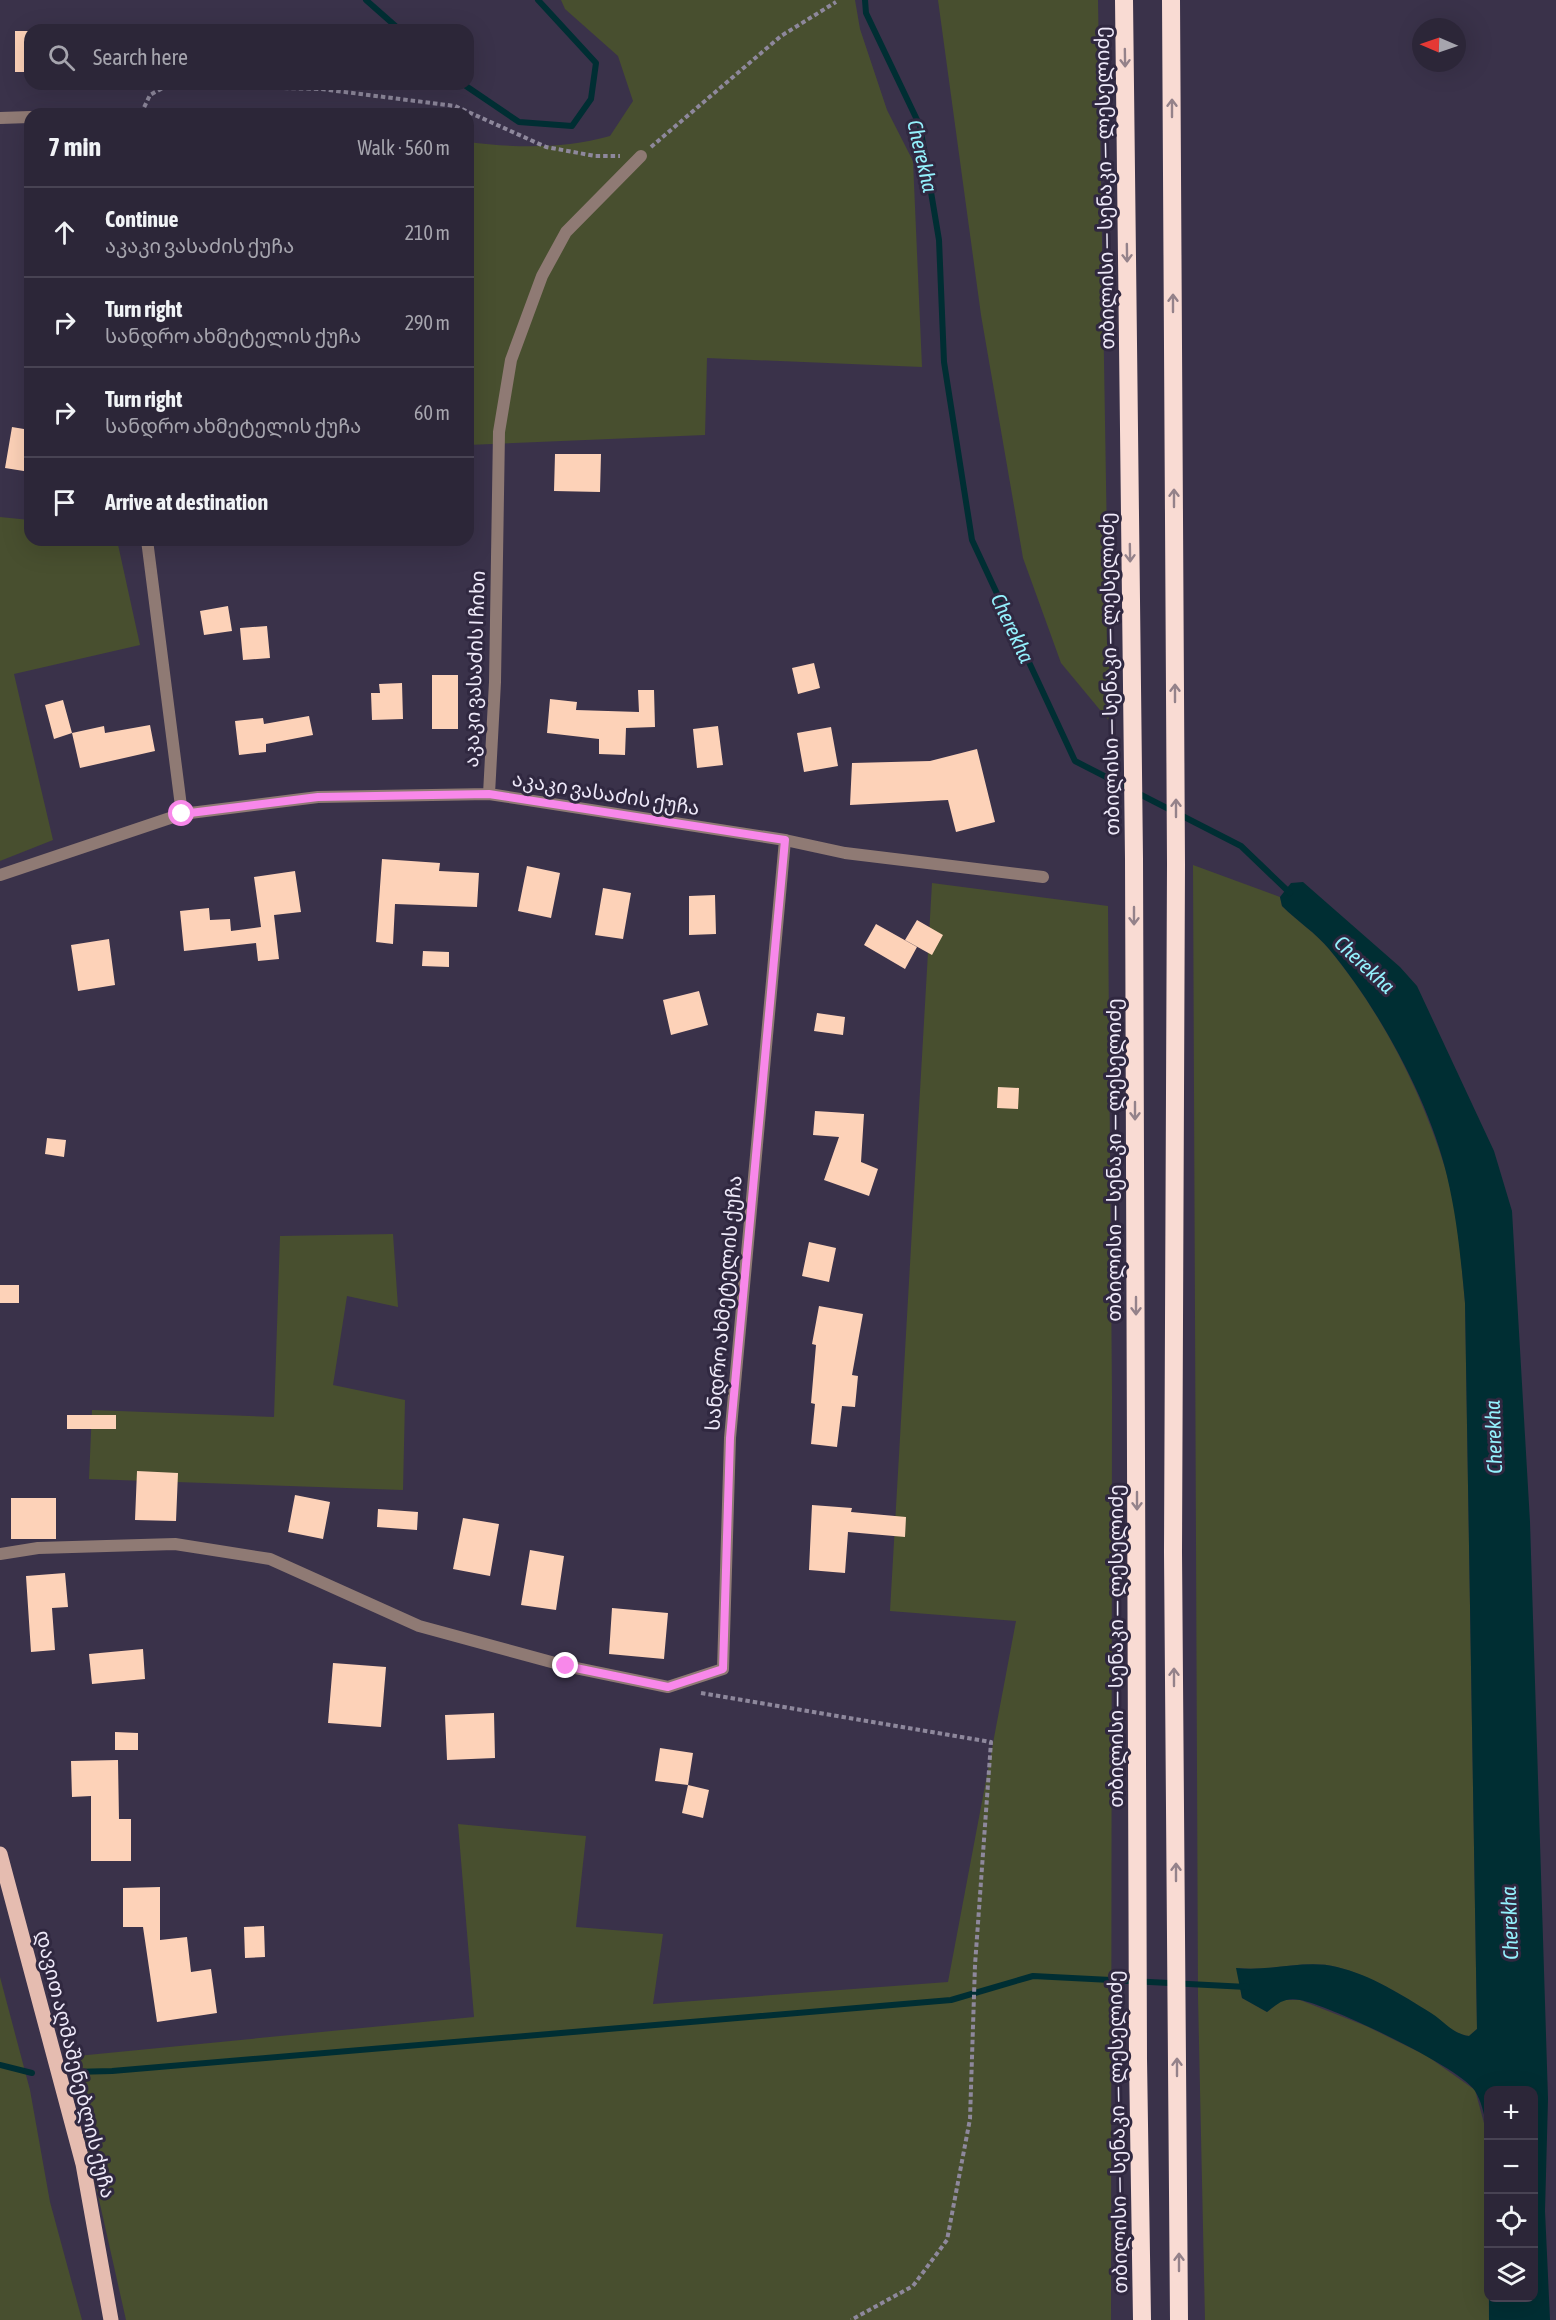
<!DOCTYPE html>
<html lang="en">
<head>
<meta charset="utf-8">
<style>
  body { margin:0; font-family:"Asap Condensed","Noto Sans Georgian",sans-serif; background:#383243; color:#f1f3f6 }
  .controls { position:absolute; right:18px; bottom:18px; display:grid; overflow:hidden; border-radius:12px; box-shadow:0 6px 24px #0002 }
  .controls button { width:54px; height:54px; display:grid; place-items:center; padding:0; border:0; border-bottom:2px solid #484353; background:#2c2638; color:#f1f3f6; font:30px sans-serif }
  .compass { position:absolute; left:1412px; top:18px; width:54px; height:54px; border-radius:50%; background:#2c2638; box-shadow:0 6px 24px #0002; rotate:272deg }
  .stop { position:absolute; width:18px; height:18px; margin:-14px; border:4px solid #f888ea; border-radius:50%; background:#fff }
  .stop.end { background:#f888ea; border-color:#fff; box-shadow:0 2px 6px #0008 }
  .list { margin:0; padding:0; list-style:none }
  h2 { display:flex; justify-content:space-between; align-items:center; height:78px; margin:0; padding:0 24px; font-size:26px }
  h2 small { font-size:20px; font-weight:400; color:#a6a5ae }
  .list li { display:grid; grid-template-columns:39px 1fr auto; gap:18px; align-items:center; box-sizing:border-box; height:90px; padding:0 24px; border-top:2px solid #484353 }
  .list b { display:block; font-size:22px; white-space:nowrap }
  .list p { margin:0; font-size:20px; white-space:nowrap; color:#a6a5ae }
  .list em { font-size:20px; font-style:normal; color:#a6a5ae }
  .icon { flex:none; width:33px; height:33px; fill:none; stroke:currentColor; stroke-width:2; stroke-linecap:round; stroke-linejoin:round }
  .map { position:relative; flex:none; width:1556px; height:2320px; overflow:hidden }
  .search { position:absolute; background:#2c2638; box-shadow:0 6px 24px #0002; left:24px; top:24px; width:450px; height:66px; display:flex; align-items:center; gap:15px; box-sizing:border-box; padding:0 21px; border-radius:18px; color:#a6a5ae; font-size:22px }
  .panel { position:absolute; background:#2c2638; box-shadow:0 6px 24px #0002; left:24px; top:108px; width:450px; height:438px; border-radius:18px }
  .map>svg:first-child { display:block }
  .green { fill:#484f2f }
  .water { fill:#002e33 }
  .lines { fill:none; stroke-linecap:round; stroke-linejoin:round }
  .stream { stroke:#002e33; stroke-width:6 }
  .building { fill:#fdd2b8 }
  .path { stroke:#8e889c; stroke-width:4; stroke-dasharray:4.5 3; stroke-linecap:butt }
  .service { stroke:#8f7a74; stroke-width:12 }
  .minor { stroke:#8f7a74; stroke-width:12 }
  .primary { stroke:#e5bcb0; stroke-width:15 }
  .motorway { stroke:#f9dbd3; stroke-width:18 }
  .oneway { stroke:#94828a }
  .route { stroke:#f888ea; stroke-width:8 }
  .labels { text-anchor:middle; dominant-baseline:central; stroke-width:6; stroke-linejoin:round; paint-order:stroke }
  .street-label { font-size:20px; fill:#eee9f9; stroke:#302840 }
  .water-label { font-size:21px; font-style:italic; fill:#94f1fd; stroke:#302840 }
</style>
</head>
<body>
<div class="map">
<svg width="1556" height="2320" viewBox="0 0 1556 2320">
  <rect width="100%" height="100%" fill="#3a324a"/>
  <!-- green -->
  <path class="green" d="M 561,0 L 855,0 L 860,29 L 887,110 L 913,161 L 922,367 L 707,358 L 705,435 L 468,445 L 468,142 C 515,148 564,149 610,136 L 633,101 L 618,56 L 565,9 Z
    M 938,0 L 1098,0 L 1110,722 L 1061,663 L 1023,558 L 981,315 Z
    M 0,517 L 30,520 L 30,540 L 117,540 L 140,645 L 14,674 L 53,840 L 0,861 Z
    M 1193,865 L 1280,897 L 1282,906 C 1297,921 1316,933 1329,949 C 1382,1013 1422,1092 1446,1171 C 1458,1214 1461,1259 1465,1303 L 1477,2029 L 1469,2036 C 1452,2034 1442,2020 1427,2011 C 1399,1993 1369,1975 1337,1967 C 1305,1959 1271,1972 1237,1968 L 1242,1998 L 1267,2012 L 1282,2000 L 1300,2000 L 1366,2026 L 1427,2056 L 1475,2090 L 1487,2134 L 1489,2320 L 1205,2320 L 1198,1997 Z
    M 932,883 L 1108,906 L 1112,1396 L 1111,2320 L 126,2320 L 67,2057 L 474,2017 L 458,1824 L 586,1836 L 576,1927 L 663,1934 L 653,2004 L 948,1982 L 1016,1621 L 890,1611 Z
    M 393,1234 L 398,1307 L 347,1296 L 333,1385 L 405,1400 L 403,1490 L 89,1479 L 92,1410 L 274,1417 L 280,1236 Z
    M 0,1977 L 30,2090 L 50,2202 L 82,2320 L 0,2320 Z"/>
  <!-- water -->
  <path class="water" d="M 1303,882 L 1400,967 L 1417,986 L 1494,1151 L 1512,1211 L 1530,1522 L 1548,2099 L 1545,2211 L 1550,2320 L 1489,2320 L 1489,2298 L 1534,2298 L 1534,2090 L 1488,2090 L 1488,2163 C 1488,2141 1487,2110 1475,2091 C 1460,2067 1329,2005 1300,2000 C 1285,1997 1278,2003 1267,2012 L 1242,1998 L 1236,1968 C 1270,1972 1305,1959 1337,1967 C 1371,1975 1402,1995 1431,2013 C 1445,2022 1453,2034 1469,2036 L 1477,2029 L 1465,1303 C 1461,1260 1457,1218 1447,1176 C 1430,1102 1378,1007 1329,949 C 1316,933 1297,921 1282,906 L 1280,897 L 1291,883 Z"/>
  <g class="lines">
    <!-- stream -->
    <path class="stream" d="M 366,0 L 400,30
      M 865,0 L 866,13 L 920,126 L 939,240 L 944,362 L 972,540 L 1075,761 L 1241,846 L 1290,893
      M 463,84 L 519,122 L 572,126 L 591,99 L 596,63 L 538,0
      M 0,2065 L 32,2073
      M 72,2072 L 112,2071 L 951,2000 L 1033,1976 L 1247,1987"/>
  </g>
  <!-- building -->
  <path class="building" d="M 15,31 L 30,31 L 30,72 L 15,72 Z
    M 12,427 L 30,430 L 30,472 L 5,468 Z
    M 555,454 L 601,454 L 600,492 L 554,491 Z
    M 228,606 L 232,631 L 204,635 L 200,611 Z
    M 267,626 L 270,658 L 243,660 L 240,628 Z
    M 814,663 L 820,688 L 798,694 L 792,668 Z
    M 432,675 L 458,675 L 458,729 L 432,729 Z
    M 402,683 L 403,719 L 372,720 L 371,693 L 380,693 L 379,684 Z
    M 638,690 L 654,690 L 655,727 L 626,728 L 625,755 L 599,754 L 599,739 L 547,733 L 550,699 L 577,702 L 576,710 L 639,712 Z
    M 63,700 L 72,733 L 54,739 L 45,705 Z
    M 309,716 L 313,735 L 266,744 L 266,752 L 239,755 L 235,721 L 263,718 L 264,724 Z
    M 150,725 L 155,751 L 80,768 L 72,733 L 104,726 L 105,733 Z
    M 718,726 L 723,765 L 697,768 L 693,729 Z
    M 831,727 L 838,766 L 804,772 L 797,733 Z
    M 977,749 L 995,822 L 956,832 L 948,800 L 850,805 L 852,763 L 930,761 Z
    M 382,859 L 440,863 L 439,871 L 479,873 L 477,907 L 395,904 L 393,944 L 376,942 Z
    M 527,866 L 560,873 L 551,918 L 518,911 Z
    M 295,871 L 301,912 L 274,915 L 279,959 L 258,961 L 256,943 L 184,951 L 180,911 L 209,908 L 210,920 L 230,919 L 231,931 L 261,927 L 254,877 Z
    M 603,888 L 631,893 L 623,939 L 595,935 Z
    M 715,895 L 716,934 L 689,935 L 689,896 Z
    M 917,920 L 943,935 L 932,955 L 905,940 Z
    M 876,924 L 917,947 L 905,969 L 864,945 Z
    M 109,939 L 115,985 L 78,991 L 71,945 Z
    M 423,951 L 449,952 L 449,967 L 422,966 Z
    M 699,991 L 708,1025 L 671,1035 L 663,1000 Z
    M 817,1013 L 845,1017 L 843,1035 L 814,1031 Z
    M 998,1087 L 1019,1088 L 1018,1109 L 997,1108 Z
    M 815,1111 L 864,1114 L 861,1162 L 878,1169 L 869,1196 L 824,1180 L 839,1137 L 813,1135 Z
    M 47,1138 L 66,1140 L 64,1157 L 45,1154 Z
    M 809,1242 L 836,1248 L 829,1282 L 802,1276 Z
    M 0,1285 L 19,1285 L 19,1303 L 0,1303 Z
    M 819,1306 L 863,1314 L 852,1375 L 858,1376 L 855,1407 L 842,1406 L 837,1447 L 811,1444 L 815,1404 L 811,1403 L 816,1345 L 812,1344 Z
    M 67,1415 L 116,1415 L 116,1429 L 67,1429 Z
    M 137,1471 L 178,1473 L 176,1521 L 135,1520 Z
    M 295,1495 L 330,1502 L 323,1539 L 288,1532 Z
    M 11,1498 L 56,1498 L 56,1539 L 11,1539 Z
    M 812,1505 L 852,1508 L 851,1512 L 906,1517 L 905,1537 L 848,1532 L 845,1573 L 809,1570 Z
    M 378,1509 L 418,1512 L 417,1530 L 377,1527 Z
    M 463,1518 L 499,1524 L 490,1576 L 453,1569 Z
    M 530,1550 L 564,1556 L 556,1610 L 521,1605 Z
    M 65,1573 L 68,1607 L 52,1608 L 55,1650 L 31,1652 L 26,1576 Z
    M 612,1608 L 668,1613 L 664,1659 L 609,1654 Z
    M 143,1649 L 145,1679 L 92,1684 L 89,1654 Z
    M 333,1663 L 386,1667 L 381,1727 L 328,1723 Z
    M 494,1713 L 495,1758 L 447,1760 L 445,1715 Z
    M 115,1732 L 138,1733 L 138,1750 L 115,1750 Z
    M 660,1748 L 693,1753 L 688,1785 L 655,1781 Z
    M 118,1760 L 119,1819 L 131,1819 L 131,1861 L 91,1861 L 91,1796 L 72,1797 L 71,1761 Z
    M 688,1785 L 709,1790 L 703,1818 L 682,1813 Z
    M 160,1887 L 160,1940 L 187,1937 L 191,1972 L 211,1969 L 217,2013 L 157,2022 L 143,1927 L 123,1927 L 123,1888 Z
    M 264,1926 L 265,1957 L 245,1958 L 244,1927 Z"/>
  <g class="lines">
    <!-- path -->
    <path class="path" d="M 141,114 L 150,95 L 168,85 L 321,89 L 455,106 L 546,147 L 595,156 L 620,156
      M 651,147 L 781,36 L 836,2
      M 701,1693 L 991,1742 L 975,1965 L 970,2119 L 947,2240 L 913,2286 L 851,2320"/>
    <!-- service -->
    <path class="service" d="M 785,840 L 845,853 L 1043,877"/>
    <!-- minor -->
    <path class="minor" d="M 83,114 L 124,114
      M 0,118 L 30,117
      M 147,540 L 182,814
      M 489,794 L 495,682 L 499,432 L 511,360 L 542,276 L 566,232 L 641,156
      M 0,875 L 182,814 L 318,797 L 489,794 L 785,840 L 730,1438 L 723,1669 L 668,1687 L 566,1666 L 419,1626 L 270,1559 L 175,1544 L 38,1548 L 0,1554"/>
    <!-- primary -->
    <path class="primary" d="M 0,1854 L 83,2164 L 111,2320"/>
    <!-- motorway -->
    <path class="motorway" d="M 1124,0 L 1134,858 L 1138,2059 L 1142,2320
      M 1171,0 L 1176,864 L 1173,1552 L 1179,2320"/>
  </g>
  <!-- one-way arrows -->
  <defs><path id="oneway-shaft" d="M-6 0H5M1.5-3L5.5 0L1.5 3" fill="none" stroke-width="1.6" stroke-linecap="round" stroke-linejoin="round" transform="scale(1.5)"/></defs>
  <g class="oneway">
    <use href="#oneway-shaft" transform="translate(1125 58) rotate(89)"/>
    <use href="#oneway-shaft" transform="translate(1172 108) rotate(-90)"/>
    <use href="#oneway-shaft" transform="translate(1127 253) rotate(89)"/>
    <use href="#oneway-shaft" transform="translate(1173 303) rotate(-90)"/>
    <use href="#oneway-shaft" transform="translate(1174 498) rotate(-90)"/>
    <use href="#oneway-shaft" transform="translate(1130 553) rotate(89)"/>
    <use href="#oneway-shaft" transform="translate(1175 693) rotate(-90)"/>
    <use href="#oneway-shaft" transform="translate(1176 808) rotate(-90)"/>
    <use href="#oneway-shaft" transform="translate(1134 916) rotate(90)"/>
    <use href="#oneway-shaft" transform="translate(1135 1111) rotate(90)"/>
    <use href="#oneway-shaft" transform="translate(1136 1306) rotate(90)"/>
    <use href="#oneway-shaft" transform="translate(1137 1501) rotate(90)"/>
    <use href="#oneway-shaft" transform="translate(1174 1677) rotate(-90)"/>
    <use href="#oneway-shaft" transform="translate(1176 1872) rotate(-90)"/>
    <use href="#oneway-shaft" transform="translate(1177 2067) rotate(-90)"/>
    <use href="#oneway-shaft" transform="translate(1179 2262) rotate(-90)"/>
  </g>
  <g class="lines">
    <!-- route -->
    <path class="route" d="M 182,814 L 318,797 L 489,794 L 785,840 L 730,1438 L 723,1669 L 668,1687 L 566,1666"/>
  </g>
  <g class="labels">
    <!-- street labels -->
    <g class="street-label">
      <text transform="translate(1104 188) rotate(-91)">თბილისი — სენაკი — ლესელიძე</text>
      <text transform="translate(474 669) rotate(-88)">აკაკი ვასაძის I ჩიხი</text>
      <text transform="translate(1109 674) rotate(-91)">თბილისი — სენაკი — ლესელიძე</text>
      <text transform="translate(606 793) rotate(9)">აკაკი ვასაძის ქუჩა</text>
      <text transform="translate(1113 1160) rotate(-90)">თბილისი — სენაკი — ლესელიძე</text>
      <text transform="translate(723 1303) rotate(-85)">სანდრო ახმეტელის ქუჩა</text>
      <text transform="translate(1115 1646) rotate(-90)">თბილისი — სენაკი — ლესელიძე</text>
      <text transform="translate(76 2064) rotate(76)">დავით აღმაშენებლის ქუჩა</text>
      <text transform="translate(1117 2132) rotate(-91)">თბილისი — სენაკი — ლესელიძე</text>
    </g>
    <!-- water labels -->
    <g class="water-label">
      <text transform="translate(923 156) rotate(77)">Cherekha</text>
      <text transform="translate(1013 628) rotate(65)">Cherekha</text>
      <text transform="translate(1365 964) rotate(43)">Cherekha</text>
      <text transform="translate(1493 1437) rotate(-92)">Cherekha</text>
      <text transform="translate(1509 1923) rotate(-92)">Cherekha</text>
    </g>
  </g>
</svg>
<div class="controls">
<button>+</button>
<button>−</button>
<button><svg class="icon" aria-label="locate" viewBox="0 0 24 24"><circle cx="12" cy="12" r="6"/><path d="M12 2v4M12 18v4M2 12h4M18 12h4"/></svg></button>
<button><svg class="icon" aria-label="layers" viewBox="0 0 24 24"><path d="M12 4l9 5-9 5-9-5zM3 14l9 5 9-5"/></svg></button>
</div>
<svg class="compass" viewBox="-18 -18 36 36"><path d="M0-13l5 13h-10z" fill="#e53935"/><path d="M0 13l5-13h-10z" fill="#a6a5ae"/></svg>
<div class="stop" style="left:182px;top:814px"></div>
<div class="stop end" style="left:566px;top:1666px"></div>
<div class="search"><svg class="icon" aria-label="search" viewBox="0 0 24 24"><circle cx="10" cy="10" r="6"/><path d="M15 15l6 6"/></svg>Search here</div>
<section class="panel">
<h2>7 min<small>Walk · 560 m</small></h2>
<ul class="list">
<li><svg class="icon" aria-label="ahead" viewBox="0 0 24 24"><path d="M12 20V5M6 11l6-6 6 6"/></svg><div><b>Continue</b><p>აკაკი ვასაძის ქუჩა</p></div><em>210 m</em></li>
<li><svg class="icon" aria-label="right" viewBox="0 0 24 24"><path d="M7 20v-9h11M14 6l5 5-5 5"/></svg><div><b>Turn right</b><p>სანდრო ახმეტელის ქუჩა</p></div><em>290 m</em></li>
<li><svg class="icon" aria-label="right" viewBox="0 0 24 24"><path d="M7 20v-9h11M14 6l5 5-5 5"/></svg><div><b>Turn right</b><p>სანდრო ახმეტელის ქუჩა</p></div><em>60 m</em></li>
<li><svg class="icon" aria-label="arrive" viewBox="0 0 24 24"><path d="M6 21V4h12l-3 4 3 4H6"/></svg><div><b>Arrive at destination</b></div></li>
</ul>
</section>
</div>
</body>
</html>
